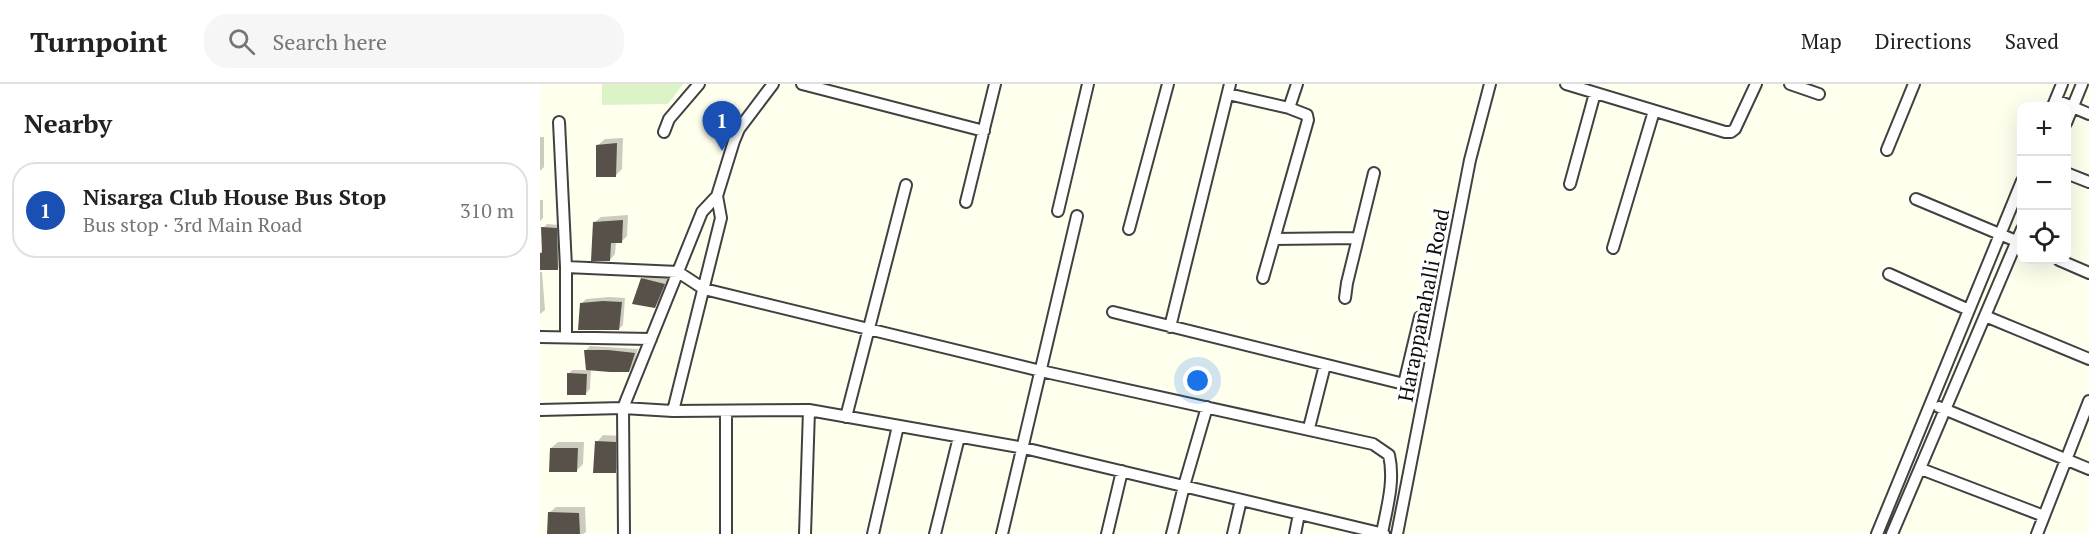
<!DOCTYPE html>
<html lang="en">
<head>
<meta charset="utf-8">
<style>
  body { margin:0; font-family:"PT Serif",serif; background:#f6f6f6; color:#222 }
  .controls { position:absolute; right:18px; top:18px; display:grid; overflow:hidden; border-radius:12px; box-shadow:0 6px 24px #0002 }
  .controls button { width:54px; height:54px; display:grid; place-items:center; padding:0; border:0; border-bottom:2px solid #e0e0e0; background:#fff; color:#222; font:30px sans-serif }
  .you { position:absolute; left:658px; top:297px; width:21px; height:21px; margin:-15px; border:4px solid #fff; border-radius:50%; background:#1a73e8; box-shadow:0 0 0 9px #1a73e833 }
  .badge { display:grid; place-items:center; width:39px; height:39px; border-radius:50%; background:#c8311b; color:#fff; font-size:20px; font-weight:700 }
  .pin { position:absolute; translate:-50% -50px; filter:drop-shadow(0 2px 3px #0008) }
  .pin::after { content:''; position:absolute; top:32px; width:21px; height:18px; background:inherit; clip-path:polygon(0 0,100% 0,50% 100%) }
  .list { margin:0; padding:0; list-style:none }
  h2 { display:flex; justify-content:space-between; align-items:center; height:78px; margin:0; padding:0 24px; font-size:26px }
  h2 small { font-size:20px; font-weight:400; color:#767676 }
  .list li { display:grid; grid-template-columns:39px 1fr auto; gap:18px; align-items:center; box-sizing:border-box; height:96px; margin:0 12px 12px; padding:0 12px; border:2px solid #e0e0e0; border-radius:24px }
  .list b { display:block; font-size:22px; white-space:nowrap }
  .list p { margin:0; font-size:20px; white-space:nowrap; color:#767676 }
  .list em { font-size:20px; font-style:normal; color:#767676 }
  .icon { flex:none; width:33px; height:33px; fill:none; stroke:currentColor; stroke-width:2; stroke-linecap:round; stroke-linejoin:round }
  .map { position:relative; flex:none; width:1549px; height:450px; overflow:hidden }
  header { display:flex; align-items:center; gap:36px; box-sizing:border-box; height:84px; padding:0 30px; background:#fff; border-bottom:2px solid #e0e0e0 }
  header strong { font-size:28px }
  nav { display:flex; gap:33px; margin-inline-start:auto; font-size:21px }
  .search { width:420px; height:54px; background:#f6f6f6; display:flex; align-items:center; gap:15px; box-sizing:border-box; padding:0 21px; border-radius:24px; color:#767676; font-size:22px }
  main { display:flex }
  aside { flex:1; background:#fff }
  .map>svg:first-child { display:block }
  .pitch { fill:#dcf3c7 }
  .shadow { fill:#0003 }
  .building { fill:#575149 }
  .lines { fill:none; stroke-linecap:round; stroke-linejoin:round }
  .minor-casing { stroke:#414141; stroke-width:14 }
  .minor { stroke:#fff; stroke-width:10 }
  .labels { text-anchor:middle; dominant-baseline:central; stroke-width:6; stroke-linejoin:round; paint-order:stroke }
  .street-label { font-size:21px; fill:#0e0e0e; stroke:#fff }
</style>
</head>
<body>
<header>
<strong>Turnpoint</strong>
<div class="search"><svg class="icon" aria-label="search" viewBox="0 0 24 24"><circle cx="10" cy="10" r="6"/><path d="M15 15l6 6"/></svg>Search here</div>
<nav><a>Map</a><a>Directions</a><a>Saved</a></nav>
</header>
<main>
<aside>
<h2>Nearby<small></small></h2>
<ul class="list">
<li><span class="badge" style="background:#1a4fb4">1</span><div><b>Nisarga Club House Bus Stop</b><p>Bus stop · 3rd Main Road</p></div><em>310 m</em></li>
</ul>
</aside>
<div class="map">
<svg width="1549" height="450" viewBox="0 0 1549 450">
  <rect width="100%" height="100%" fill="#ffe"/>
  <!-- pitch -->
  <path class="pitch" d="M 62,0 L 143,0 L 128,20 L 62,21 Z"/>
  <!-- shadow -->
  <path class="shadow" d="M 0,53 L 4,53 L 4,83 L 0,87 Z
    M 83,54 L 82,85 L 76,91 L 58,61 L 65,55 Z
    M 0,116 L 3,116 L 3,134 L 0,137 Z
    M 88,131 L 87,152 L 82,157 L 76,157 L 75,170 L 70,176 L 55,138 L 61,133 Z
    M 7,140 L 20,141 L 22,180 L 18,185 L 0,185 L 0,169 L 3,165 L 3,144 Z
    M 0,188 L 2,188 L 5,226 L 0,230 Z
    M 109,188 L 130,193 L 121,216 L 115,222 L 102,195 Z
    M 69,213 L 85,214 L 83,241 L 79,245 L 41,220 L 46,215 Z
    M 50,262 L 98,265 L 93,282 L 89,287 L 51,285 L 50,305 L 46,309 L 28,290 L 32,286 L 47,286 L 46,266 Z
    M 63,351 L 82,352 L 82,381 L 75,387 L 57,358 Z
    M 18,358 L 44,358 L 43,380 L 36,387 L 11,364 Z
    M 16,423 L 45,423 L 46,448 L 43,450 L 9,450 L 9,429 Z"/>
  <!-- building -->
  <path class="building" d="M 77,59 L 76,93 L 56,93 L 56,61 Z
    M 83,136 L 82,159 L 71,159 L 70,177 L 51,177 L 53,138 Z
    M 1,143 L 17,144 L 18,186 L 0,186 L 0,169 L 2,169 Z
    M 101,194 L 125,200 L 115,224 L 92,220 Z
    M 63,217 L 82,218 L 79,246 L 38,246 L 40,219 Z
    M 44,266 L 68,266 L 95,269 L 89,288 L 70,288 L 46,286 Z
    M 27,289 L 47,290 L 46,311 L 27,311 Z
    M 55,357 L 76,358 L 76,389 L 53,389 Z
    M 10,364 L 38,364 L 37,388 L 9,388 Z
    M 8,428 L 39,429 L 40,450 L 7,450 Z"/>
  <g class="lines">
    <defs>
      <path id="minor" d="M 262,0 L 444,47
        M 1026,0 L 1185,48 L 1191,48 L 1195,45 L 1216,0
        M 1250,0 L 1279,10
        M 688,10 L 749,24 L 767,31 L 768,36 L 723,194
        M 1516,16 L 1549,30
        M 1513,22 L 1522,0
        M 749,24 L 757,0
        M 19,38 L 26,183 L 26,253
        M 1526,39 L 1542,0
        M 124,48 L 129,35 L 159,0
        M 1347,66 L 1374,0
        M 1526,89 L 1549,98
        M 1030,100 L 1055,9
        M 1376,115 L 1481,159
        M 426,118 L 455,0
        M 518,127 L 548,0
        M 589,145 L 628,0
        M 734,155 L 818,154
        M 1073,164 L 1114,27
        M 1519,176 L 1549,189
        M 26,183 L 138,188 L 164,205 L 501,287 L 833,360 L 849,371 C 855,397 847,423 842,449
        M 1349,190 L 1429,226
        M 805,214 L 807,199 L 834,89
        M 573,228 L 864,300 L 880,233
        M 1445,232 L 1549,275
        M 630,243 L 690,0
        M 0,253 L 111,255
        M 1399,323 L 1549,385
        M 0,326 L 83,324 L 162,128 L 177,112
        M 133,327 L 181,134 L 177,112 L 194,57 L 199,45 L 233,0
        M 186,327 L 186,450
        M 306,333 L 366,101
        M 769,344 L 785,281
        M 1381,385 L 1504,432
        M 84,450 L 83,324 L 133,327 L 269,326 L 484,364 L 844,450
        M 265,450 L 269,326
        M 333,450 L 358,342
        M 395,450 L 419,353
        M 462,450 L 537,132
        M 567,450 L 582,387
        M 632,450 L 644,402 L 667,323
        M 693,450 L 701,416
        M 755,450 L 759,430
        M 857,450 L 930,76 L 950,0
        M 1337,450 L 1482,97
        M 1352,450 L 1482,145
        M 1497,450 L 1549,317"/>
    </defs>
    <!-- minor casing -->
    <use href="#minor" class="minor-casing"/>
    <!-- minor -->
    <use href="#minor" class="minor"/>
  </g>
  <g class="labels">
    <!-- street labels -->
    <g class="street-label">
      <text transform="translate(883 221) rotate(-79)">Harappanahalli Road</text>
    </g>
  </g>
</svg>
<div class="controls">
<button>+</button>
<button>−</button>
<button><svg class="icon" aria-label="locate" viewBox="0 0 24 24"><circle cx="12" cy="12" r="6"/><path d="M12 2v4M12 18v4M2 12h4M18 12h4"/></svg></button>
</div>
<div class="you"></div>
<div class="pin badge" style="left:182px;top:67px;background:#1a4fb4">1</div>
</div>
</main>
</body>
</html>
